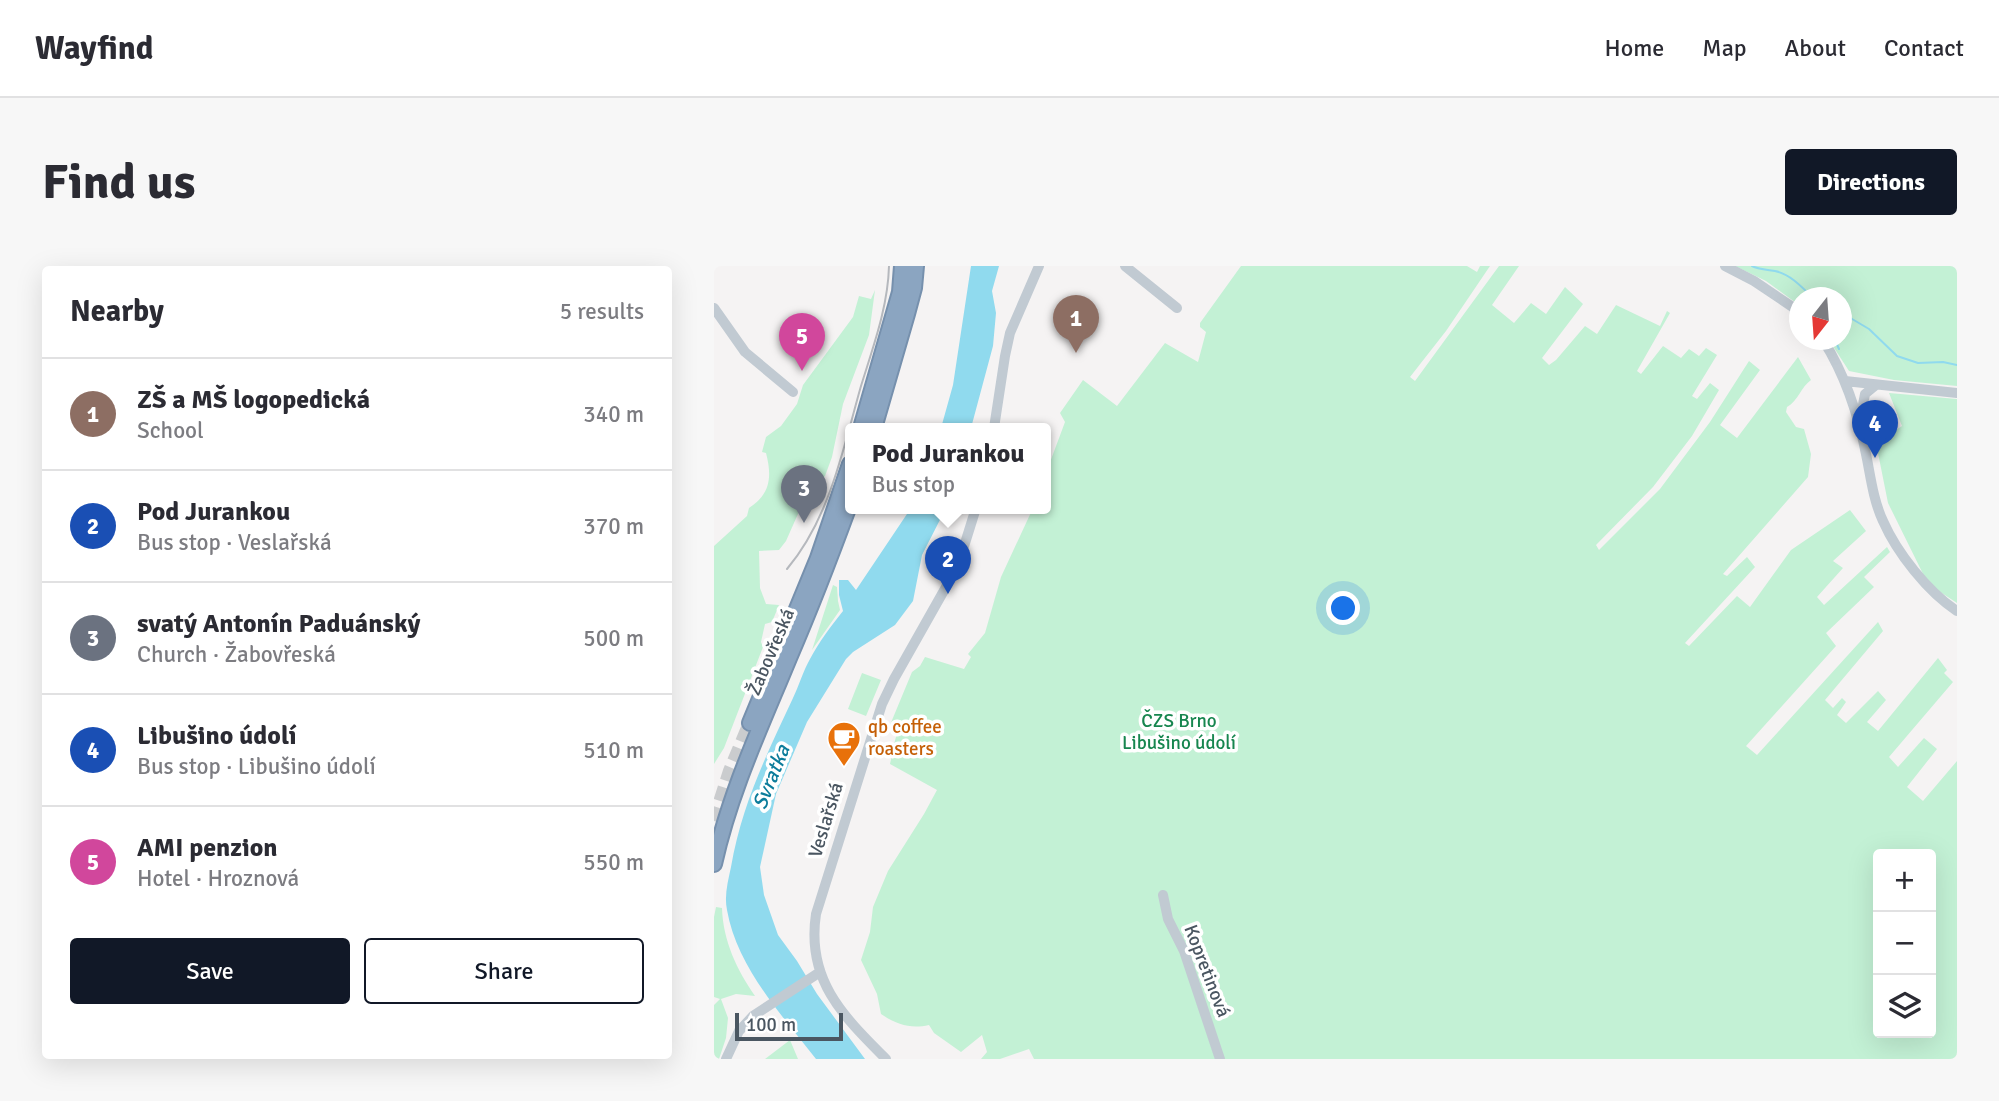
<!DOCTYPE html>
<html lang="en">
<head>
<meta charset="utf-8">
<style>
  body { margin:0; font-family:Signika,sans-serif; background:#f7f7f7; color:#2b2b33 }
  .controls { position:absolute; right:21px; bottom:21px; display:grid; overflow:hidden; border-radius:7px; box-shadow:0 7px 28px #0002 }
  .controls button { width:63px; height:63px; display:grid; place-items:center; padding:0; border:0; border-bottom:2px solid #e1e1e2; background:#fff; color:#2b2b33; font:35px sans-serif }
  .compass { position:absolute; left:1075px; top:21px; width:63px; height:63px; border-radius:50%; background:#fff; box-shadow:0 7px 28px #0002; rotate:197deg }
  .scale { position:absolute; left:21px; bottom:18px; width:108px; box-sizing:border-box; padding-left:7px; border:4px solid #4a5661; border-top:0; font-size:19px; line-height:24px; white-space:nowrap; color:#4a5661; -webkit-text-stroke:5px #fff; paint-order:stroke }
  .you { position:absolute; left:630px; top:343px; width:24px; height:24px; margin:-18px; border:5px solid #fff; border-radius:50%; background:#1a73e8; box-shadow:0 0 0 10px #1a73e833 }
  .badge { display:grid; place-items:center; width:46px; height:46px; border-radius:50%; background:#111827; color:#fff; font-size:23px; font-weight:700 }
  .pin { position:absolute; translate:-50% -58px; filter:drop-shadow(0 2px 4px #0008) }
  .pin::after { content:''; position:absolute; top:37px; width:24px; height:21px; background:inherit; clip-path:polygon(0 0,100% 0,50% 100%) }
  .popup { position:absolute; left:131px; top:157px; width:206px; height:91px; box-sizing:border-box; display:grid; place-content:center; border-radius:7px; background:#fff; filter:drop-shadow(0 2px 5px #0005); font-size:23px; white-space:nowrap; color:#7c7c81 }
  .popup b { font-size:26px; color:#2b2b33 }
  .popup::after { content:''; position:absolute; left:50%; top:100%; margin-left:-14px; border:14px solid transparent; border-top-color:#fff }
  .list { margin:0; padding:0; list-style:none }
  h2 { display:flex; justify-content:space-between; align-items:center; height:91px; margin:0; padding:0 28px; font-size:30px }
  h2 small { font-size:23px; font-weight:400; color:#7c7c81 }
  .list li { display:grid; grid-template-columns:46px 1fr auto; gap:21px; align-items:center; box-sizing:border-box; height:112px; padding:0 28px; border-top:2px solid #e1e1e2 }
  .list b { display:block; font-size:26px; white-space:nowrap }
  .list p { margin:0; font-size:23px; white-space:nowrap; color:#7c7c81 }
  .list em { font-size:23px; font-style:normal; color:#7c7c81 }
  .actions { display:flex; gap:14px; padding:21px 28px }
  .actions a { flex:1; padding:16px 0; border:2px solid #111827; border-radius:7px; text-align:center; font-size:24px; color:#111827 }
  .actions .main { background:#111827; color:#fff }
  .icon { flex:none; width:38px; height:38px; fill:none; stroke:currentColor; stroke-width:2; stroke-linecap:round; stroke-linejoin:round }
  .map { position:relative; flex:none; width:1243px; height:793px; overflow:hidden; border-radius:7px }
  header { display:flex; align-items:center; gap:42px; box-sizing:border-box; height:98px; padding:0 35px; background:#fff; border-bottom:2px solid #e1e1e2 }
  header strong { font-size:33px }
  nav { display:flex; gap:38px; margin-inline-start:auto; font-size:24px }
  .intro { display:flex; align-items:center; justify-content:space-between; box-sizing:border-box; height:168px; padding:0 42px }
  h1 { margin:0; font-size:49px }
  .button { padding:18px 32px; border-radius:7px; background:#111827; color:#fff; font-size:24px; font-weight:700 }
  main { display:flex; gap:42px; padding:0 42px }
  aside { flex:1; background:#fff; border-radius:7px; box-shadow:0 7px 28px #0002 }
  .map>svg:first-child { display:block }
  .green { fill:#c3f1d5; fill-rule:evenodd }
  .water { fill:#90daee }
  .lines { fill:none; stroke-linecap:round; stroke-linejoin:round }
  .stream { stroke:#90daee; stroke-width:2 }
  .highway-tunnel { stroke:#caccce; stroke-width:14; stroke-dasharray:14 7; stroke-linecap:butt }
  .highway-casing { stroke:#7690ad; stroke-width:18 }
  .minor { stroke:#c1cad2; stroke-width:10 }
  .highway { stroke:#8ba5c1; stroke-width:14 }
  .tram { stroke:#b5b8bd; stroke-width:2 }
  .labels { text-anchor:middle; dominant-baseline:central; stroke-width:7; stroke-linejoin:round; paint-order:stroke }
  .street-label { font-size:19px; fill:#4a5661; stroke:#fff }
  .park-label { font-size:19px; fill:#17864f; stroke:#fff }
  .food-label { font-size:19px; fill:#c56008; stroke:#fff; text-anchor:start }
  .water-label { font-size:21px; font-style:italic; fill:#0c7c9b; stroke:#fff }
</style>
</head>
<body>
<header>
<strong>Wayfind</strong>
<nav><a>Home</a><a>Map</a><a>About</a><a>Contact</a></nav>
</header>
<div class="intro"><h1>Find us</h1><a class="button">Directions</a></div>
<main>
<aside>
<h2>Nearby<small>5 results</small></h2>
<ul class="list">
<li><span class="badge" style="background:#8d6e63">1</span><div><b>ZŠ a MŠ logopedická</b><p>School</p></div><em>340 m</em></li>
<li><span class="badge" style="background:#1a4fb4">2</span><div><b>Pod Jurankou</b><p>Bus stop · Veslařská</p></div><em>370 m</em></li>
<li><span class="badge" style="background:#6b7280">3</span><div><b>svatý Antonín Paduánský</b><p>Church · Žabovřeská</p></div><em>500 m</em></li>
<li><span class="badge" style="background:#1a4fb4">4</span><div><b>Libušino údolí</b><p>Bus stop · Libušino údolí</p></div><em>510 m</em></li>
<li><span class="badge" style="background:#d1479c">5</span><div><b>AMI penzion</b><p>Hotel · Hroznová</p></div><em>550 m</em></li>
</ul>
<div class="actions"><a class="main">Save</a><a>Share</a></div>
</aside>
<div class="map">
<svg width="1243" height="793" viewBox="0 0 1243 793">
  <rect width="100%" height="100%" fill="#f5f3f3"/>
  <!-- green -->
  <path class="green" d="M 527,0 L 753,0 L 763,6 L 766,0 L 776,0 L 732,65 L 696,111 L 701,115 L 785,0 L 805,0 L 778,39 L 800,57 L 817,37 L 832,48 L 851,21 L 869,38 L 828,92 L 835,99 L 842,94 L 871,60 L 883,68 L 902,39 L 946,60 L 953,45 L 956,47 L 923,105 L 927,108 L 949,80 L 967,92 L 975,83 L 985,90 L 992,82 L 1003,89 L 978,130 L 983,133 L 996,117 L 1005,124 L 978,170 L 939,221 L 882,279 L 885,284 L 946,223 L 996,156 L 1035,95 L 1046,104 L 1006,159 L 1023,172 L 1084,91 L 1097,114 C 1087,121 1084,135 1073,141 L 1072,146 L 1082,161 L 1090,163 L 1097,188 L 1094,211 L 1009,308 L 1013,310 L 1033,291 L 1041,301 L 971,377 L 975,380 L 1023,330 L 1036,341 L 1077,284 L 1136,244 L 1152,265 L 1119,295 L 1129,302 L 1103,331 L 1110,339 L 1173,281 L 1176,286 L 1150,311 L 1160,321 L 1112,367 L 1122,380 L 1032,480 L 1043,489 L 1164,356 L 1169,365 L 1111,434 L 1119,442 L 1128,432 L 1132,436 L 1123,449 L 1132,457 L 1164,425 L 1172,434 L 1153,456 L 1164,465 L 1224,392 L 1233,404 L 1230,407 L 1239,416 L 1175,491 L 1184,501 L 1210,472 L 1223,483 L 1193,521 L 1209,535 L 1243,495 L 1243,793 L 320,793 L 315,783 L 286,793 L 267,793 L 273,786 L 268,769 L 247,786 L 220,767 L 215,759 C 197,763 183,759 167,748 L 163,728 L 147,694 L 156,666 L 159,641 L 174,605 L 210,548 L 223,524 L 176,498 C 179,486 180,472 186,461 L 176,459 L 198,406 L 206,400 L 211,391 L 250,403 L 257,391 L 254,388 L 271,367 L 287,311 L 319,242 L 332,242 L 332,207 L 351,156 L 346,147 L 369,114 L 403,140 L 451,77 L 484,96 L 492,66 L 486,61 L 486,57 ZM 1164,588 L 1217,588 L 1217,767 L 1164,767 Z
    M 1021,0 L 1243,0 L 1243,120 L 1180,114 L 1135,105 L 1115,74 L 1128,74 L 1128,32 L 1086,32 L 1085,39 L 1052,15 Z
    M 161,24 L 155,69 L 129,138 L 118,191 L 111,210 L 97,223 L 95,223 L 72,275 L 65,284 L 45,285 L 46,322 L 52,338 L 65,339 L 58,356 L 51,358 L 47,376 L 49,381 L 10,482 L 0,498 L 0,280 L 33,250 L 35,242 C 57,228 58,210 52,187 L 48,186 L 52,171 L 67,160 L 83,138 L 89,119 L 139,51 L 145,30 L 157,33 Z
    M 1175,127 L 1243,133 L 1243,337 L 1214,318 L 1174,237 L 1162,177 L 1188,160 Z
    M 119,319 L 123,321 L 124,335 L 126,344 L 98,384 Z
    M 148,407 L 167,414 L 152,450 L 134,443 Z
    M 2,641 L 8,642 C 9,675 23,704 41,730 L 22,728 L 7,733 L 14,752 L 12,772 L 5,793 L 0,793 L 0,739 L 6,733 L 0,731 L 0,651 Z
    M 76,774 L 84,793 L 51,793 Z"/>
  <!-- water -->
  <path class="water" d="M 257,0 L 285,0 L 278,25 L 282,47 L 279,80 L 257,162 L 227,162 L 239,119 Z
    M 197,242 L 232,242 L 208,289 L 199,335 L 181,359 L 139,386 L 132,393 L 93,456 L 62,528 L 46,601 L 50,629 L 64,669 L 83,695 L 103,728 L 151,793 L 102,793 C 67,748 23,701 13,644 C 10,630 14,615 17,601 C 28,538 52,490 79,432 C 85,420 89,405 96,393 C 105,376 117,360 129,345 L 125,329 L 125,314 L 134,314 L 142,324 Z"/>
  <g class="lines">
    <!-- stream -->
    <path class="stream" d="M 1038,0 C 1046,4 1052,3 1061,5 C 1076,8 1088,21 1099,32
      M 1128,47 L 1155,63 L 1183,90 L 1204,97 L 1229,96 L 1243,99
      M 1121,74 L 1125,83"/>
    <!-- highway-tunnel -->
    <path class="highway-tunnel" d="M 0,555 L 16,505 L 36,457"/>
    <defs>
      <path id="highway" d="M 147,162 L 186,26 L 188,0
        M 160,162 L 193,48 L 200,22 L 202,0
        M 36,457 L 104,292 L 136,198
        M 0,598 C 16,526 47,460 75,392 C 97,341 117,289 136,237"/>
    </defs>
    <!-- highway casing -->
    <use href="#highway" class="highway-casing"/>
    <!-- minor -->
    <path class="minor" d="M 411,0 L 463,42
      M 1011,0 L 1040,15 L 1086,46
      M 0,42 L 31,86 L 79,126
      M 1109,74 C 1132,110 1145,151 1153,193 C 1157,214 1160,236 1169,255 C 1183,287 1214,326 1243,345
      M 1131,115 L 1243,127
      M 1146,155 L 1151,128 L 1162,119
      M 280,162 L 291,90 L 296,67 L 325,0
      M 449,629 L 454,653 L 470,685 L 506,793
      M 12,793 L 25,765 L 39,750 L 106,706
      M 172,793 C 129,750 92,714 102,648 L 168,438 L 180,413 L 241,305 L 247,290 L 262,242"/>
    <!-- highway -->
    <use href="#highway" class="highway"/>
    <!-- tram -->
    <path class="tram" d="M 73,303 C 116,252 129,183 147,120 C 159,81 174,41 175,0"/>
  </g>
  <!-- icons -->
  <defs>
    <symbol id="cafe-pin" viewBox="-11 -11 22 30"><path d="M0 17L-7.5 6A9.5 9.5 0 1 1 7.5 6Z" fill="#e8710a" stroke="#fff"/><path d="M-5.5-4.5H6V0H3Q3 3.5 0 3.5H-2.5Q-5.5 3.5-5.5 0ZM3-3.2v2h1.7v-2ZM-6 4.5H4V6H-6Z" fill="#fff"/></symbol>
  </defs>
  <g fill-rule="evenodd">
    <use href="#cafe-pin" x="111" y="453" width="38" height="52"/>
  </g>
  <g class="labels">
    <!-- street labels -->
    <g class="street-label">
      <text transform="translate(57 386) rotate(-67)">Žabovřeská</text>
      <text transform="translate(112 554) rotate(-73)">Veslařská</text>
      <text transform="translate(493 705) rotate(69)">Kopretinová</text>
    </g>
    <!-- park labels -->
    <g class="park-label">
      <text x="465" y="455">ČZS Brno<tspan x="465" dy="22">Libušino údolí</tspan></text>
    </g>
    <!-- food labels -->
    <g class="food-label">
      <text x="154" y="461">qb coffee<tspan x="154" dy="22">roasters</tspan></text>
    </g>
    <!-- water labels -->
    <g class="water-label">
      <text transform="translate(57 511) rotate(-68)">Svratka</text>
    </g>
  </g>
</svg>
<div class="controls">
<button>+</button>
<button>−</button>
<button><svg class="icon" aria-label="layers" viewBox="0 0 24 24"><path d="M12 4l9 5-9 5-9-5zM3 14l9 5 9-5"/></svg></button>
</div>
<svg class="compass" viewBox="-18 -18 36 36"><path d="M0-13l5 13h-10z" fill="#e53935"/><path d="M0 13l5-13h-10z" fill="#7c7c81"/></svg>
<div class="scale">100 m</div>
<div class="you"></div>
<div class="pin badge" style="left:362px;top:87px;background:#8d6e63">1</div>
<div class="pin badge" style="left:234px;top:328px;background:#1a4fb4">2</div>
<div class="popup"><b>Pod Jurankou</b>Bus stop</div>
<div class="pin badge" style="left:90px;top:257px;background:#6b7280">3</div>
<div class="pin badge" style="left:1161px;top:192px;background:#1a4fb4">4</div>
<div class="pin badge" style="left:88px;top:105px;background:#d1479c">5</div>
</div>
</main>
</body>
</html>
